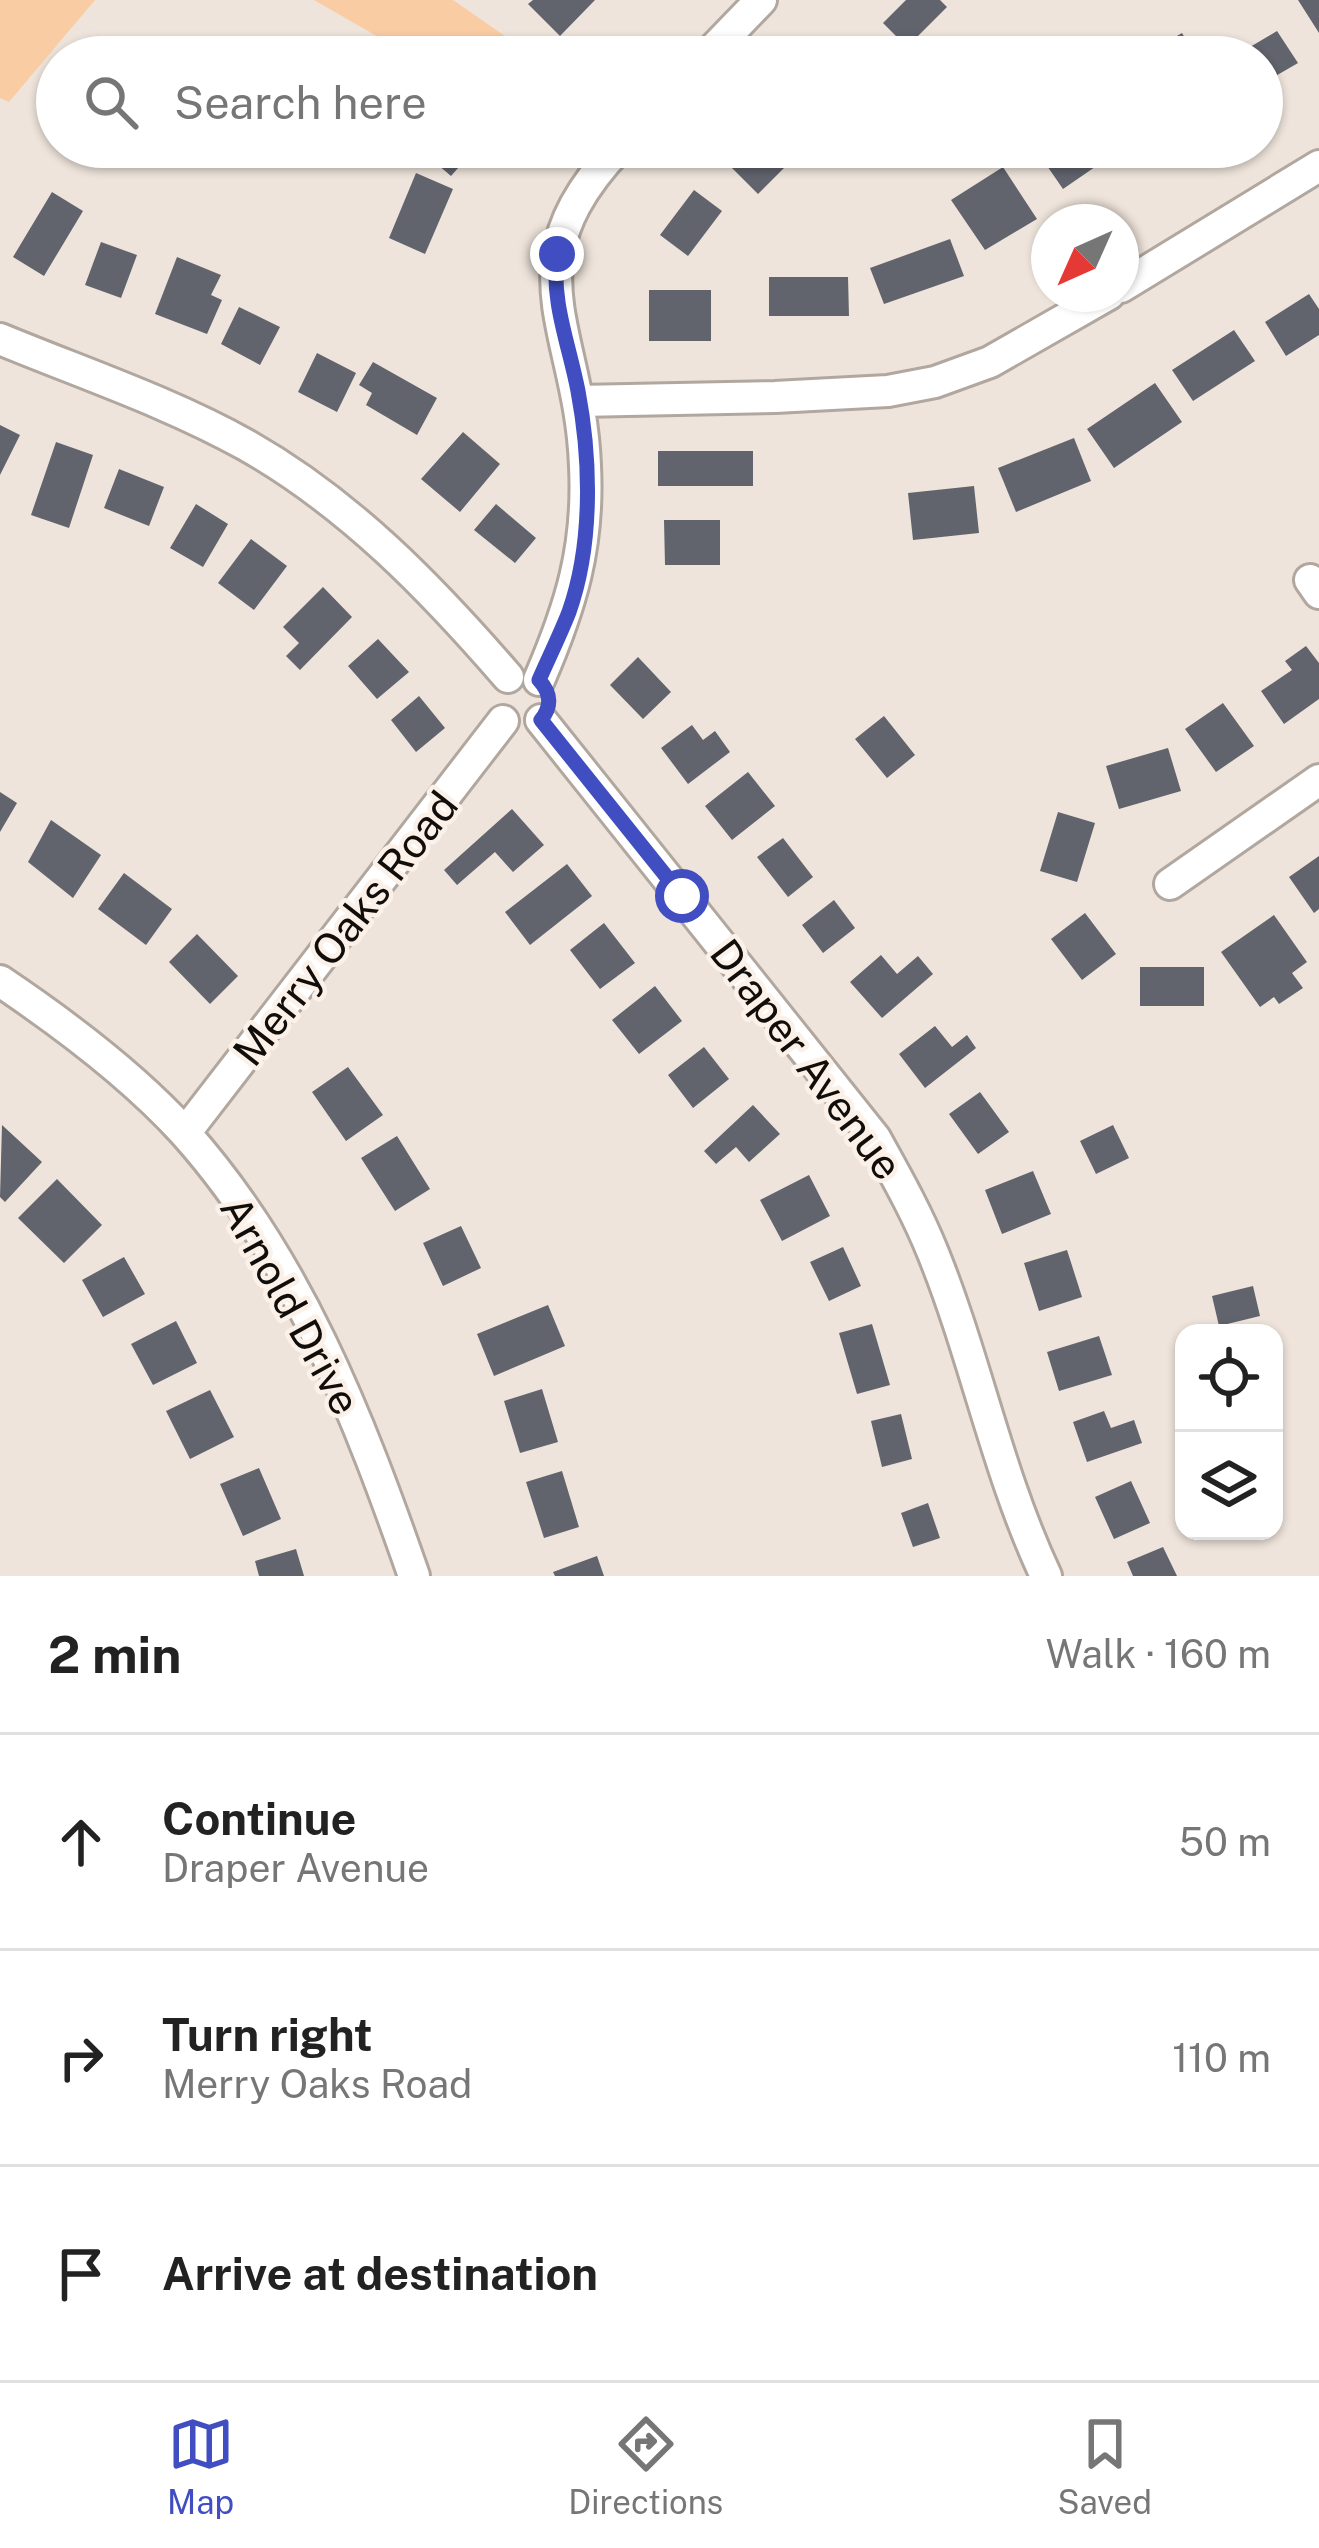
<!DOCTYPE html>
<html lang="en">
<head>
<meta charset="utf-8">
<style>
  body { margin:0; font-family:"Public Sans",sans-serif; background:#f2f2f2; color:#222 }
  .controls { position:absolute; right:36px; bottom:36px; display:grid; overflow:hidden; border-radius:24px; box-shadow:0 3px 9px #0004 }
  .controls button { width:108px; height:108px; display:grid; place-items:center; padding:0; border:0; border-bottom:3px solid #e0e0e0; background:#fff; color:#222; font:60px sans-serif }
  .compass { position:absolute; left:1031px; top:204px; width:108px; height:108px; border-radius:50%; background:#fff; box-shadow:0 3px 9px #0004; rotate:225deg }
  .stop { position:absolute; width:36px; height:36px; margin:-27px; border:9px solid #404ec2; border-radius:50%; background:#fff }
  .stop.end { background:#404ec2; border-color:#fff; box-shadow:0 3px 12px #0008 }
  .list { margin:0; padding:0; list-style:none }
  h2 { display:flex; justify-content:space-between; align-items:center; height:156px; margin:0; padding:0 48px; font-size:51px }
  h2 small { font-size:39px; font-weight:400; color:#767676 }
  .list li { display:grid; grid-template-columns:78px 1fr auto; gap:36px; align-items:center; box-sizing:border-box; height:216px; padding:0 48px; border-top:3px solid #e0e0e0 }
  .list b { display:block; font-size:45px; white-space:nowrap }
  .list p { margin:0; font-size:39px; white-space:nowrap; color:#767676 }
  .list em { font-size:39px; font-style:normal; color:#767676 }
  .icon { flex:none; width:66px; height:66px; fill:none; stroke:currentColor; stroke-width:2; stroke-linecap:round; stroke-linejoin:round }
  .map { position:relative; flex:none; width:1319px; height:1576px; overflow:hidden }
  .search { position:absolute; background:#fff; box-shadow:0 3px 9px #0004; left:36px; right:36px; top:36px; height:132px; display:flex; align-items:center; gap:30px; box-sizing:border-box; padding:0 42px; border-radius:66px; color:#767676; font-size:45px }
  .sheet { height:804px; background:#fff }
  nav { display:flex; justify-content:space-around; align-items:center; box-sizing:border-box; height:168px; border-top:3px solid #e0e0e0; background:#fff; font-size:33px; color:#767676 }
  nav a { display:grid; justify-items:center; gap:6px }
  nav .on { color:#404ec2 }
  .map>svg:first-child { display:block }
  .park { fill:#facca4 }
  .building { fill:#61636d }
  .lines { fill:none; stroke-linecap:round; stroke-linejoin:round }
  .street-casing { stroke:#b1a79f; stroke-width:36 }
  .street { stroke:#fff; stroke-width:30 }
  .route { stroke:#404ec2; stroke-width:15 }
  .labels { text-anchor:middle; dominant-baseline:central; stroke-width:9; stroke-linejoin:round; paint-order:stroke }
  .street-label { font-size:42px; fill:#100d0a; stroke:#fbf1e8 }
</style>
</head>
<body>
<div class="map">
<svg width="1319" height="1576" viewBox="0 0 1319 1576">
  <rect width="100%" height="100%" fill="#eee4db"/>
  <!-- park -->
  <path class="park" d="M 0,0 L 95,0 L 9,102 L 0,98 Z
    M 314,0 L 453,0 L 535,57 L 413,57 Z"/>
  <!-- building -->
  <path class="building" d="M 533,0 L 595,0 L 560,36 L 528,4 Z
    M 906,0 L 940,0 L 947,7 L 907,47 L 883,23 Z
    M 1298,0 L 1319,0 L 1319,33 Z
    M 1277,31 L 1298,63 L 1262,84 L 1262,57 L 1233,57 Z
    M 1182,33 L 1196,57 L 1141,57 Z
    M 417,147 L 471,147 L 474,150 L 451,176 Z
    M 743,147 L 781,147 L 793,159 L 758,194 L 727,163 Z
    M 1034,147 L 1124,147 L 1063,189 Z
    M 1003,167 L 1037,219 L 985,250 L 951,200 Z
    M 416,173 L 453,189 L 425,254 L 389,238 Z
    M 694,190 L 722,211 L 688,256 L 660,235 Z
    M 52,192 L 83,211 L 44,276 L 13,257 Z
    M 950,239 L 964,276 L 884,304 L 870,268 Z
    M 101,242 L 137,255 L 121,298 L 85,285 Z
    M 177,257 L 221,275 L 211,295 L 222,300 L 207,334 L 155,314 Z
    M 769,277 L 848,277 L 849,316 L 769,316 Z
    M 649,290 L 711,290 L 711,341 L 649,341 Z
    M 1309,294 L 1319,309 L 1319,335 L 1286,356 L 1265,322 Z
    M 239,307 L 280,327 L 260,365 L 221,344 Z
    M 1234,330 L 1255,361 L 1193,401 L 1172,370 Z
    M 317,353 L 356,373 L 337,412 L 298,392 Z
    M 373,362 L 437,398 L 417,435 L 366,405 L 372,393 L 359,385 Z
    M 1155,383 L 1182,422 L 1114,468 L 1087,429 Z
    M 0,425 L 20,435 L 0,475 Z
    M 463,432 L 500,464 L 460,512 L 421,479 Z
    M 1074,438 L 1091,481 L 1016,512 L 998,468 Z
    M 56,442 L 93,455 L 69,528 L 31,515 Z
    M 658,451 L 753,451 L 753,486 L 658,486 Z
    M 119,469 L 164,487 L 149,526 L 104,508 Z
    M 974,486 L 979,533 L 913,540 L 908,493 Z
    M 196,504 L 228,524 L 203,567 L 170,548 Z
    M 496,504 L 536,538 L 515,563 L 474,530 Z
    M 664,520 L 720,520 L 720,565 L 665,565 Z
    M 251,539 L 287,566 L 254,610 L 218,583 Z
    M 323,587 L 352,617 L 300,670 L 286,656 L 299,643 L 283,627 Z
    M 378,639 L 409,672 L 377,699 L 348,666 Z
    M 1306,646 L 1319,663 L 1319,699 L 1284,724 L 1261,691 L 1292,670 L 1285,661 Z
    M 638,657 L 671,692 L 643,719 L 610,685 Z
    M 419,696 L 445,728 L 416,752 L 391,720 Z
    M 1223,703 L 1254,746 L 1216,772 L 1185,729 Z
    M 884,716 L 915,755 L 887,778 L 855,739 Z
    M 692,725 L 703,740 L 715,731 L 730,752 L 688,784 L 661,748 Z
    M 1168,748 L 1181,791 L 1119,809 L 1106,766 Z
    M 748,772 L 775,806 L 732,840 L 705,806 Z
    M 0,792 L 17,803 L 0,832 Z
    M 512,809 L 544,845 L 513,872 L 495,852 L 457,885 L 444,870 Z
    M 1058,812 L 1095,823 L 1077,882 L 1040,871 Z
    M 51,820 L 101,855 L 73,898 L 28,862 Z
    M 783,838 L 813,877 L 788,897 L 757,857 Z
    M 1319,856 L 1319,909 L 1314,913 L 1289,877 Z
    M 567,864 L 592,896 L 530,945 L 505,912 Z
    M 124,873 L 172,909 L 146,945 L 98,909 Z
    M 834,900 L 855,928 L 823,953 L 802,925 Z
    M 1085,913 L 1116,954 L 1082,980 L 1051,939 Z
    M 1274,915 L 1307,962 L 1292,973 L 1303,988 L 1279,1004 L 1274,997 L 1260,1007 L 1221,952 Z
    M 604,923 L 635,963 L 600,989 L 570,950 Z
    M 197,934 L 238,976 L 210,1004 L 169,962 Z
    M 881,955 L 897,974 L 918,956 L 933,974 L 882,1018 L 850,982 Z
    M 1140,967 L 1204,967 L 1204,1006 L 1140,1006 Z
    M 655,986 L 682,1021 L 639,1054 L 612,1020 Z
    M 935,1026 L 952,1047 L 967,1035 L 976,1048 L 925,1088 L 899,1054 Z
    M 704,1047 L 729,1079 L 693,1108 L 668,1075 Z
    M 348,1067 L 383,1115 L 346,1141 L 312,1092 Z
    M 980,1092 L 1009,1132 L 978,1154 L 949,1114 Z
    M 753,1105 L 780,1134 L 749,1162 L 736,1147 L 716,1164 L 704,1151 Z
    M 2,1125 L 42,1162 L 5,1202 L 0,1197 Z
    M 1113,1125 L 1129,1158 L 1096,1174 L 1080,1141 Z
    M 397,1136 L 430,1189 L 395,1211 L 361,1158 Z
    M 1033,1171 L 1051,1214 L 1002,1234 L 985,1190 Z
    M 809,1175 L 830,1216 L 782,1241 L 760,1200 Z
    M 57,1179 L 102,1225 L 64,1263 L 18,1218 Z
    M 461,1226 L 481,1268 L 443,1286 L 423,1243 Z
    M 843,1247 L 861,1286 L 829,1301 L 810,1262 Z
    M 1067,1250 L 1082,1297 L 1039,1311 L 1024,1263 Z
    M 124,1257 L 145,1294 L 103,1317 L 82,1280 Z
    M 1253,1286 L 1260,1316 L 1219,1326 L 1212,1296 Z
    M 548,1305 L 565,1346 L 494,1376 L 477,1334 Z
    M 176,1321 L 197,1363 L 153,1385 L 131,1344 Z
    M 872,1324 L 890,1385 L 857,1394 L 839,1333 Z
    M 1099,1336 L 1112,1375 L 1059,1391 L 1047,1352 Z
    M 542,1389 L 558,1442 L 520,1453 L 504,1401 Z
    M 210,1390 L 234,1437 L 190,1459 L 166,1411 Z
    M 1104,1411 L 1111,1428 L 1134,1420 L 1142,1443 L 1087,1462 L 1073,1422 Z
    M 901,1414 L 912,1459 L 882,1467 L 871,1421 Z
    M 259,1468 L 281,1519 L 243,1536 L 220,1484 Z
    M 562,1471 L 579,1527 L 544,1538 L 526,1482 Z
    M 1131,1481 L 1150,1523 L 1114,1539 L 1095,1497 Z
    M 928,1503 L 940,1538 L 913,1547 L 901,1513 Z
    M 1163,1547 L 1177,1576 L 1133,1576 L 1127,1562 Z
    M 296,1549 L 304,1576 L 259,1576 L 255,1561 Z
    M 597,1556 L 604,1576 L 555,1576 L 553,1572 Z"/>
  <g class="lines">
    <defs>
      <path id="street" d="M 706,57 L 761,0
        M 1121,287 L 1319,166
        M 0,339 C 82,373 169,402 246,445 C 350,504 431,588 508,677
        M 579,401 L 775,397 L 888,391 L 935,382 L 990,362 L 1109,294
        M 1310,580 L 1319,593
        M 539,680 C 571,606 589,547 585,466 C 580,328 505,267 619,147
        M 541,720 L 875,1138 C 896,1176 917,1213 933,1253 C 976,1359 997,1472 1046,1576
        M 1170,884 L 1319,780
        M 0,981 C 64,1024 132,1075 184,1132 C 297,1258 359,1418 414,1576
        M 185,1133 L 503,721"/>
    </defs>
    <!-- street casing -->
    <use href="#street" class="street-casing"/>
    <!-- street -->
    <use href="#street" class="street"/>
  </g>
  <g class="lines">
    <!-- route -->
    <path class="route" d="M 557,254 C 551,302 569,344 578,391 C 591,460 593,544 569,612 C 560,635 549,657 539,680 C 551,693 552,706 541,720 L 682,896"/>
  </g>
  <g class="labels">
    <!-- street labels -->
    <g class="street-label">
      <text transform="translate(345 928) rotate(-52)">Merry Oaks Road</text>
      <text transform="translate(807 1059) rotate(53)">Draper Avenue</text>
      <text transform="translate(291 1305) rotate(61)">Arnold Drive</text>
    </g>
  </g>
</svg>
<div class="controls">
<button><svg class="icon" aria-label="locate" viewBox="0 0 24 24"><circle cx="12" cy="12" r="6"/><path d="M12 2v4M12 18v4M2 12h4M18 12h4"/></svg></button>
<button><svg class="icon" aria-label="layers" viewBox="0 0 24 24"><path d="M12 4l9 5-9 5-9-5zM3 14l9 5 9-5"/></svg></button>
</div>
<svg class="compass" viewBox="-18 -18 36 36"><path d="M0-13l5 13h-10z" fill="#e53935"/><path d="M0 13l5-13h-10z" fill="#767676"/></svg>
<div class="stop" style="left:682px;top:896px"></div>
<div class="stop end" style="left:557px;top:254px"></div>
<div class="search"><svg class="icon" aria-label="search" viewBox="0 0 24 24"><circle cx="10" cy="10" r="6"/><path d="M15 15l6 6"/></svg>Search here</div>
</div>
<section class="sheet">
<h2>2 min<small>Walk · 160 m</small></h2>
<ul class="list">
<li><svg class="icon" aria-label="ahead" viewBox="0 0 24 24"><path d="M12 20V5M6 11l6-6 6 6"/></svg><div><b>Continue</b><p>Draper Avenue</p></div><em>50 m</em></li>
<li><svg class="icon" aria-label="right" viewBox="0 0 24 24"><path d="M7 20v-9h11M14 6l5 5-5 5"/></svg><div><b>Turn right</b><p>Merry Oaks Road</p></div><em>110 m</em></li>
<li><svg class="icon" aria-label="arrive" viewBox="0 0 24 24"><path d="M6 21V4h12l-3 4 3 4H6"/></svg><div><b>Arrive at destination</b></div></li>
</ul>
</section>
<nav>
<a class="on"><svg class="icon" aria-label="map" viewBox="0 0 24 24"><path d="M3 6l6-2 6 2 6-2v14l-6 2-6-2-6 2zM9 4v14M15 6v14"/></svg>Map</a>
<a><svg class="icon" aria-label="directions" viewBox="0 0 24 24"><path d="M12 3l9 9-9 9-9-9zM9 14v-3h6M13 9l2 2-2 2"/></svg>Directions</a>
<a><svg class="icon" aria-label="saved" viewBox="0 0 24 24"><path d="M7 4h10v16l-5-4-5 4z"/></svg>Saved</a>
</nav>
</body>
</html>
